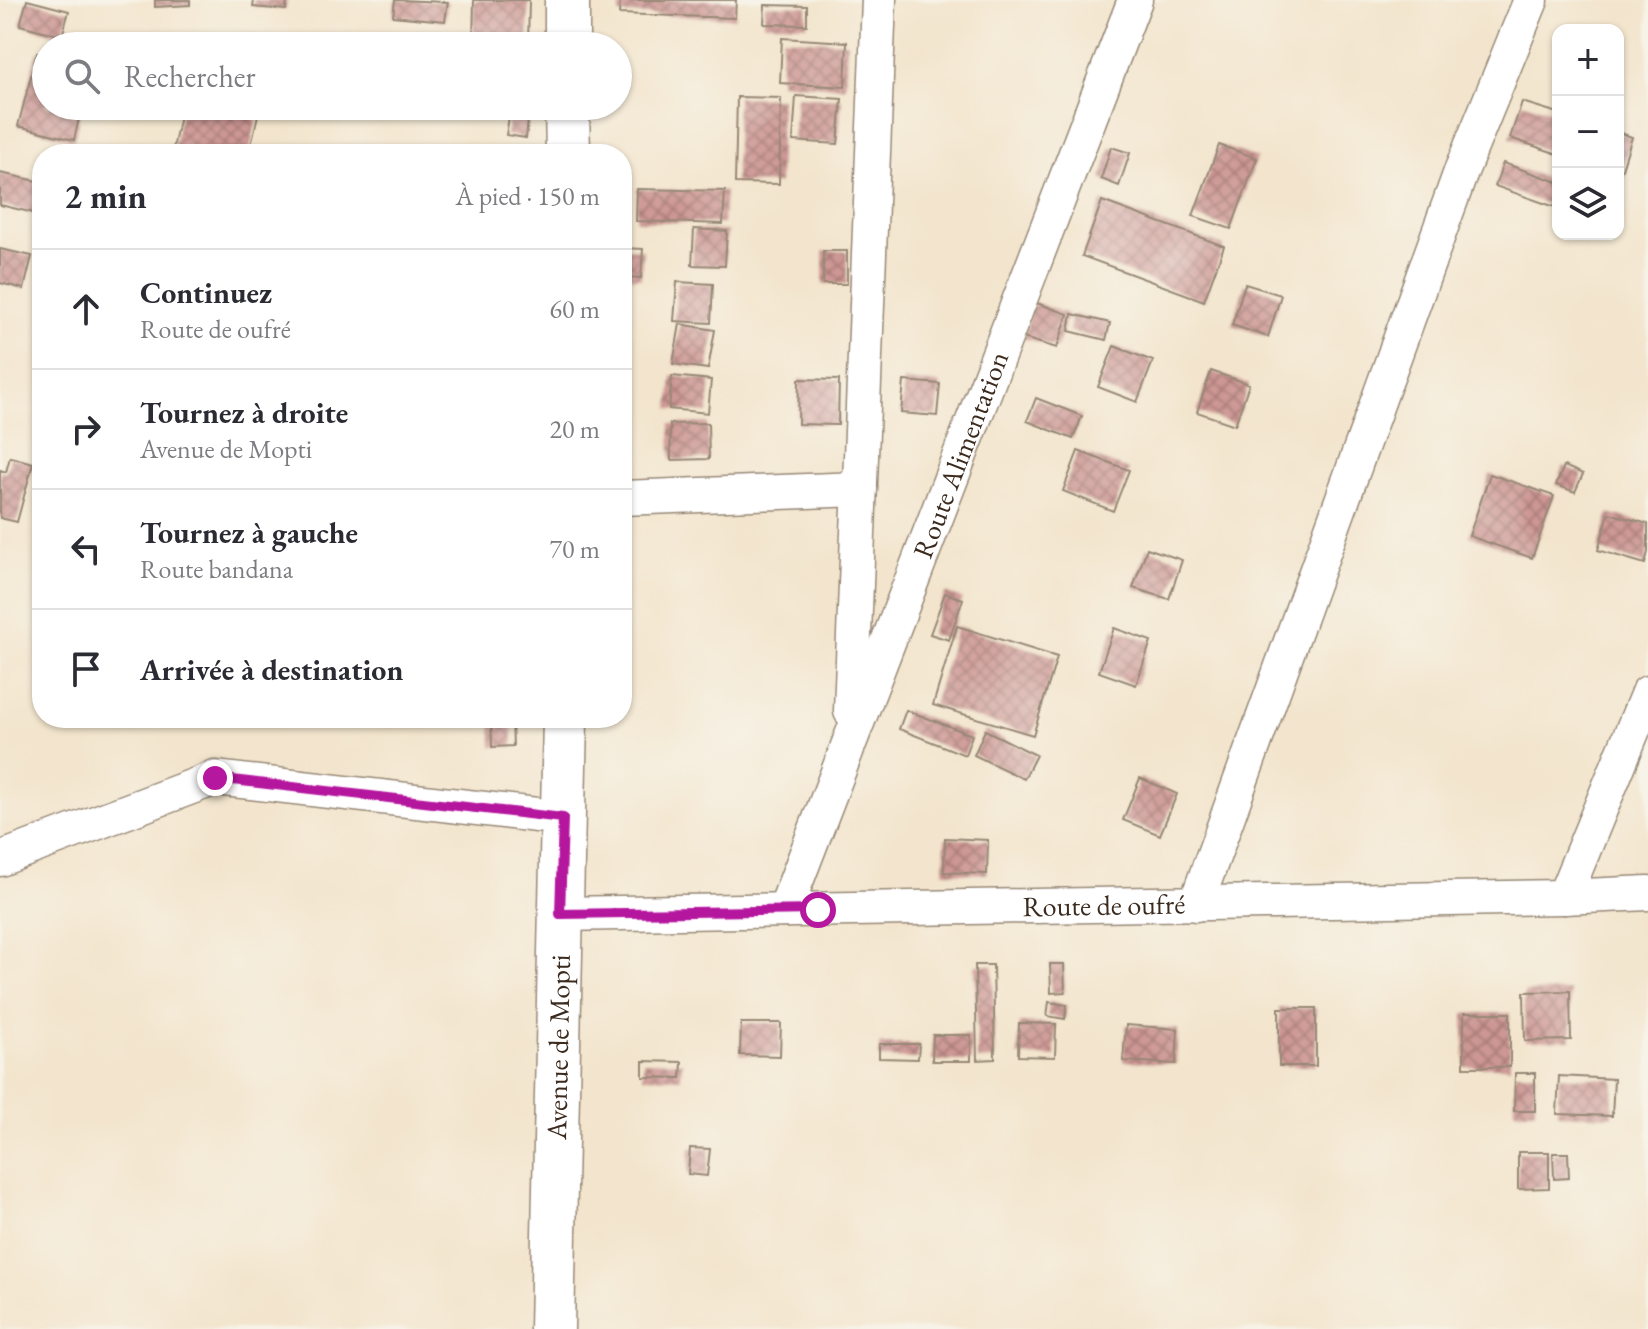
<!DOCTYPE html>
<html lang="fr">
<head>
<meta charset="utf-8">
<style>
  body { margin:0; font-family:"EB Garamond",serif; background:#f2f2f3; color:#2b2b33 }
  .controls { position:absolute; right:24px; top:24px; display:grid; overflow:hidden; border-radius:16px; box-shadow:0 2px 6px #0004 }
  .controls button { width:72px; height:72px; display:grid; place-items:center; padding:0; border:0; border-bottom:2px solid #e1e1e2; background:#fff; color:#2b2b33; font:40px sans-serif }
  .stop { position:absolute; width:24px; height:24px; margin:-18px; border:6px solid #b5179e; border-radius:50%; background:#fff }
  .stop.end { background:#b5179e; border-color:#fff; box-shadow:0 2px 8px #0008 }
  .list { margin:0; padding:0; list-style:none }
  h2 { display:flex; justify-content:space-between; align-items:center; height:104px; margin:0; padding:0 32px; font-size:34px }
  h2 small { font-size:26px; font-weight:400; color:#7c7c81 }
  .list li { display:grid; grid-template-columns:52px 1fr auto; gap:24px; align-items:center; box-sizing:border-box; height:120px; padding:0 32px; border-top:2px solid #e1e1e2 }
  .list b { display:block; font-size:30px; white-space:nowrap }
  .list p { margin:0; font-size:26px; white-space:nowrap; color:#7c7c81 }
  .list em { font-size:26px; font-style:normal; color:#7c7c81 }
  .icon { flex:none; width:44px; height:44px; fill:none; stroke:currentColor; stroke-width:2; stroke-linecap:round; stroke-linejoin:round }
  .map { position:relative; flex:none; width:1648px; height:1329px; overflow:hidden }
  .search { position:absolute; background:#fff; box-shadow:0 2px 6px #0004; left:32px; top:32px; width:600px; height:88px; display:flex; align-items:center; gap:20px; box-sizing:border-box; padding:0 28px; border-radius:44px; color:#7c7c81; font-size:30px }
  .panel { position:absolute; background:#fff; box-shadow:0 2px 6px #0004; left:32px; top:144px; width:600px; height:584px; border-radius:32px }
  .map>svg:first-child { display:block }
  .building { fill:url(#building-cross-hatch) }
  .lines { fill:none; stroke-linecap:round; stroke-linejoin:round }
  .street-casing { stroke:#978876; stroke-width:37 }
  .secondary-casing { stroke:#978876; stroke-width:47 }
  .street { stroke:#fff; stroke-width:34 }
  .secondary { stroke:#fff; stroke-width:44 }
  .route { stroke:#b5179e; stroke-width:10 }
  .labels { text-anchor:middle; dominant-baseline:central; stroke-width:8; stroke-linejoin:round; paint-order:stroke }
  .street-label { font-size:28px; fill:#3b2a1e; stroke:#f7f3e8 }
</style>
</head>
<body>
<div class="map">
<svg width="1648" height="1329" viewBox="0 0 1648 1329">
  <defs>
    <pattern id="building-cross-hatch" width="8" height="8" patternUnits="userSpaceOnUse" patternTransform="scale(2)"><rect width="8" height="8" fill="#cd9794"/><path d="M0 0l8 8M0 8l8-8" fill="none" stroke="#a87b78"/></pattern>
  </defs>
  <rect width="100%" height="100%" fill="#f7f3e8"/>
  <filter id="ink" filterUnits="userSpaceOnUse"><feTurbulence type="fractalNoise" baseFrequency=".0125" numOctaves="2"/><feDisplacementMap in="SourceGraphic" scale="16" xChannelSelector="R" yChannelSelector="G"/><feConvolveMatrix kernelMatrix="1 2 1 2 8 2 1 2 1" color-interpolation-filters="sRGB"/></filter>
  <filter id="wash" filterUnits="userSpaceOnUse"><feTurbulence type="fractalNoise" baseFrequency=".006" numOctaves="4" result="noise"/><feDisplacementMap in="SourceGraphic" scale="32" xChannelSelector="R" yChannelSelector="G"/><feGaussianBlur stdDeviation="1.8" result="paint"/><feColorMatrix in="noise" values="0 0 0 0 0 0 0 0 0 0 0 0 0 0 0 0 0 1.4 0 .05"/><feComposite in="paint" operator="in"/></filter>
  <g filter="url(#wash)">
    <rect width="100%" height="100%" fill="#f3e5cd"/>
    <g id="blocks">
      <!-- building -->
      <path class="building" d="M 27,0 L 69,11 L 62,36 L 20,25 Z
        M 155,0 L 190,0 L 190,5 L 155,7 Z
        M 254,0 L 287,0 L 286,10 L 253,7 Z
        M 395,0 L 448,2 L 445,21 L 393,16 Z
        M 474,0 L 529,0 L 528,46 L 473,45 Z
        M 620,0 L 736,0 L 735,18 L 619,14 Z
        M 765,5 L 807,6 L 807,25 L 764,24 Z
        M 782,38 L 847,42 L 845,87 L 780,83 Z
        M 37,53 L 46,55 L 46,106 L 82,106 L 74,140 L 18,126 Z
        M 796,96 L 842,99 L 838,144 L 793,141 Z
        M 737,97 L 781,98 L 779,184 L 735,183 Z
        M 1522,102 L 1558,113 L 1558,154 L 1510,138 Z
        M 182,106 L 260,106 L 249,154 L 172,154 Z
        M 509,117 L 528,120 L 526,138 L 506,135 Z
        M 1618,132 L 1632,137 L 1619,178 L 1618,178 Z
        M 1219,145 L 1257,158 L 1231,229 L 1193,216 Z
        M 1111,147 L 1130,153 L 1119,186 L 1101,179 Z
        M 1503,163 L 1558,182 L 1558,208 L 1495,186 Z
        M 0,173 L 42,182 L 42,215 L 0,205 Z
        M 637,189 L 725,191 L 723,224 L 636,221 Z
        M 1102,201 L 1224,246 L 1204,301 L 1082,256 Z
        M 694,229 L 727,231 L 725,266 L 692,265 Z
        M 622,248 L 643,249 L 641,278 L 622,277 Z
        M 0,249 L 32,256 L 24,289 L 0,283 Z
        M 823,251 L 847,251 L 847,284 L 823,284 Z
        M 677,282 L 713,284 L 711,323 L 674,321 Z
        M 1245,284 L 1281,295 L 1268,337 L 1232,325 Z
        M 1034,302 L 1068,314 L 1057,348 L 1023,338 Z
        M 1072,314 L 1110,323 L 1106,340 L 1069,331 Z
        M 680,324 L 715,330 L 708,369 L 673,364 Z
        M 1114,346 L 1153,361 L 1137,402 L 1098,387 Z
        M 1211,371 L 1249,384 L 1235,425 L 1197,412 Z
        M 672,376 L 711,380 L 708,413 L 669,409 Z
        M 799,379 L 839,380 L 838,425 L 798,424 Z
        M 904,381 L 940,384 L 937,416 L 901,413 Z
        M 1036,398 L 1082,416 L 1073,439 L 1027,421 Z
        M 708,423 L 709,459 L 671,460 L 670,424 Z
        M 1078,451 L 1129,470 L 1113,511 L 1063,491 Z
        M 10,457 L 33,463 L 17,522 L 0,518 L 0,470 L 6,472 Z
        M 1564,466 L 1583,474 L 1575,492 L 1556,485 Z
        M 1490,474 L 1554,496 L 1532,558 L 1469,536 Z
        M 1609,513 L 1648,524 L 1648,552 L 1645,564 L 1598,550 Z
        M 1147,548 L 1182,560 L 1169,599 L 1133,588 Z
        M 945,593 L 963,599 L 949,640 L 930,634 Z
        M 957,626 L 1057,657 L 1033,735 L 933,705 Z
        M 1114,628 L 1151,641 L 1136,685 L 1099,672 Z
        M 906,710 L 972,735 L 965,755 L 899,729 Z
        M 491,718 L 512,718 L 513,746 L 492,747 Z
        M 985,730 L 1036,755 L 1024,779 L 974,755 Z
        M 1140,778 L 1177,794 L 1160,835 L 1123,820 Z
        M 945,838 L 988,840 L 987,874 L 944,872 Z
        M 1050,964 L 1064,964 L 1065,992 L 1051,993 Z
        M 975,965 L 993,965 L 995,1059 L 977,1060 Z
        M 1570,991 L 1571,1040 L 1525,1041 L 1524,992 Z
        M 1049,1002 L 1067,1005 L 1065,1019 L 1047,1016 Z
        M 1279,1008 L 1316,1008 L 1316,1066 L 1279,1066 Z
        M 1464,1013 L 1510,1013 L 1510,1067 L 1464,1067 Z
        M 741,1023 L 781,1023 L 780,1056 L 740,1055 Z
        M 1019,1023 L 1056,1024 L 1055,1057 L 1018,1056 Z
        M 1126,1025 L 1178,1029 L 1176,1064 L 1123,1061 Z
        M 933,1035 L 971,1035 L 971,1061 L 932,1061 Z
        M 879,1044 L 919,1044 L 918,1059 L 879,1058 Z
        M 643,1061 L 682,1062 L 681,1078 L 643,1077 Z
        M 1515,1073 L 1535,1073 L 1535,1111 L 1514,1111 Z
        M 1559,1076 L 1614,1079 L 1612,1116 L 1557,1114 Z
        M 690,1148 L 710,1149 L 707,1176 L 688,1174 Z
        M 1518,1152 L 1549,1152 L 1549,1188 L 1518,1189 Z
        M 1553,1153 L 1568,1153 L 1569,1178 L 1554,1179 Z"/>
    </g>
  </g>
  <g filter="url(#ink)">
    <use href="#blocks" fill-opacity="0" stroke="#978876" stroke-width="2"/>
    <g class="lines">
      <defs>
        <g id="street">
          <path d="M 622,498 L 860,489"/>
          <path d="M 851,711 L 879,0"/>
          <path d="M 0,859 L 215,778 L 563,818"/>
          <path d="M 1564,897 L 1648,693"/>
          <path d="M 1196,904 L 1462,169 L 1531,0"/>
          <path id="s1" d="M 785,910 L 1135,0"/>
          <path id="s2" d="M 560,914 L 1564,897 L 1648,893"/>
        </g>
        <g id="secondary">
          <path d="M 567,46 L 567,0"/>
          <path d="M 567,106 L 568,154"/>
          <path id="s3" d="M 552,1329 L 565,718"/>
        </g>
      </defs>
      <!-- street casing -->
      <use href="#street" class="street-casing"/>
      <!-- secondary casing -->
      <use href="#secondary" class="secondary-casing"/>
      <!-- street -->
      <use href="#street" class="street"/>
      <!-- secondary -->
      <use href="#secondary" class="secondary"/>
    </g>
  </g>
  <g class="lines" filter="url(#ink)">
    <!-- route -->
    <path class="route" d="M 215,778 L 563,818 L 560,914 L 818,910"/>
  </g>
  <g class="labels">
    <!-- street labels -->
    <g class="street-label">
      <text stroke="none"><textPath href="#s1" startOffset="488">Route Alimentation</textPath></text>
      <text stroke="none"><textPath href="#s2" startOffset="544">Route de oufré</textPath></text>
      <text stroke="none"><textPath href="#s3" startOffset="282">Avenue de Mopti</textPath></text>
    </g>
  </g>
</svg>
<div class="controls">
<button>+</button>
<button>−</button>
<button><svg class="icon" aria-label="layers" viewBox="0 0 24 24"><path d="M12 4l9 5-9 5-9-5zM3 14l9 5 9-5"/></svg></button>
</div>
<div class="stop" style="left:818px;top:910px"></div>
<div class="stop end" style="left:215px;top:778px"></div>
<div class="search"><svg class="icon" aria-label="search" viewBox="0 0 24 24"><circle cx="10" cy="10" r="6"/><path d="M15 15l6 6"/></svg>Rechercher</div>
<section class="panel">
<h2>2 min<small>À pied · 150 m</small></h2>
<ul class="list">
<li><svg class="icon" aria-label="ahead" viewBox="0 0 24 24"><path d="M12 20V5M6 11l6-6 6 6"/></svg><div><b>Continuez</b><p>Route de oufré</p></div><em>60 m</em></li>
<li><svg class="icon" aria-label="right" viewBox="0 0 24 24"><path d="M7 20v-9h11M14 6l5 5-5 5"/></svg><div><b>Tournez à droite</b><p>Avenue de Mopti</p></div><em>20 m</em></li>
<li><svg class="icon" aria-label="left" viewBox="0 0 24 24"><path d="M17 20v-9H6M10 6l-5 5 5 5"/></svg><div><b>Tournez à gauche</b><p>Route bandana</p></div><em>70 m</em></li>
<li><svg class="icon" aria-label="arrive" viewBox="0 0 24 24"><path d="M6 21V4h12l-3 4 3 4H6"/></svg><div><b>Arrivée à destination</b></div></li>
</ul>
</section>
</div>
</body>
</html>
